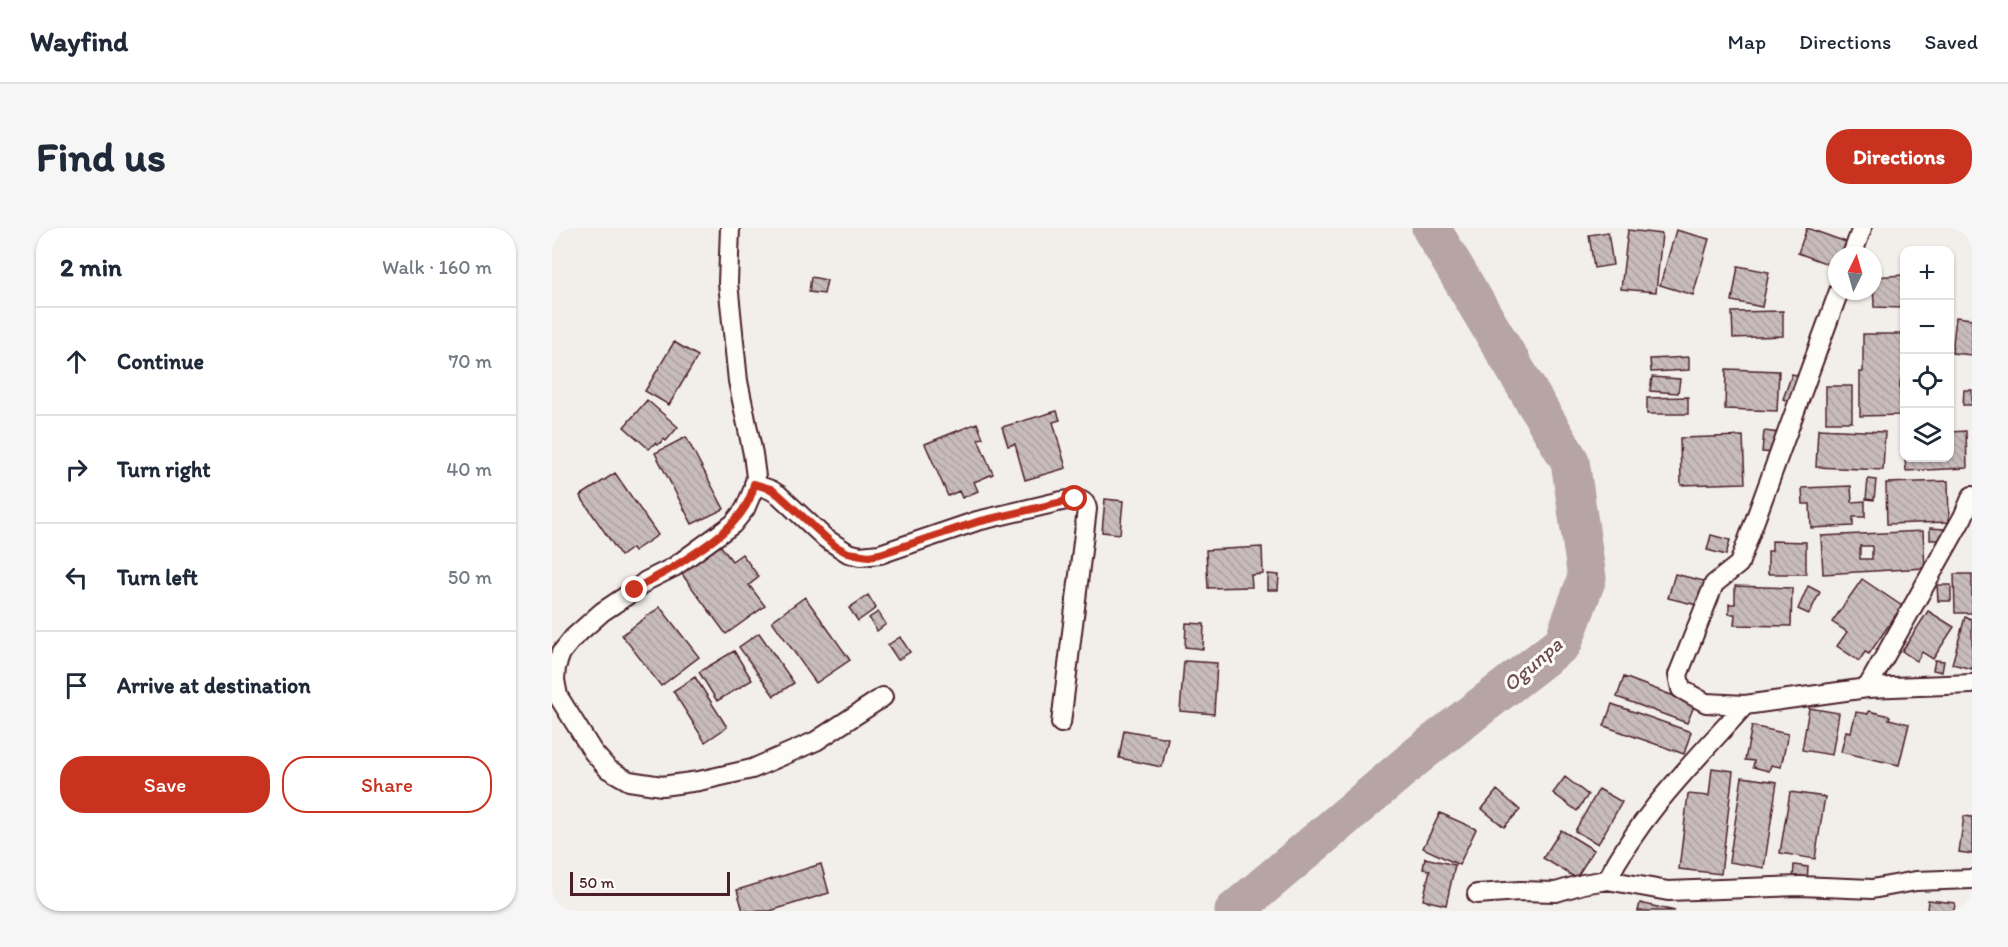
<!DOCTYPE html>
<html lang="en">
<head>
<meta charset="utf-8">
<style>
  body { margin:0; font-family:Itim,sans-serif; background:#f6f6f7; color:#1f2937 }
  .controls { position:absolute; right:18px; top:18px; display:grid; overflow:hidden; border-radius:12px; box-shadow:0 2px 4px #0004 }
  .controls button { width:54px; height:54px; display:grid; place-items:center; padding:0; border:0; border-bottom:2px solid #e0e1e3; background:#fff; color:#1f2937; font:30px sans-serif }
  .compass { position:absolute; left:1276px; top:18px; width:54px; height:54px; border-radius:50%; background:#fff; box-shadow:0 2px 4px #0004; rotate:5deg }
  .scale { position:absolute; left:18px; bottom:15px; width:160px; box-sizing:border-box; padding-left:6px; border:3px solid #4a1f2b; border-top:0; font-size:16px; line-height:21px; white-space:nowrap; color:#4a1f2b; -webkit-text-stroke:4px #fdfcf7; paint-order:stroke }
  .stop { position:absolute; width:18px; height:18px; margin:-14px; border:4px solid #c8321e; border-radius:50%; background:#fff }
  .stop.end { background:#c8321e; border-color:#fff; box-shadow:0 2px 6px #0008 }
  .list { margin:0; padding:0; list-style:none }
  h2 { display:flex; justify-content:space-between; align-items:center; height:78px; margin:0; padding:0 24px; font-size:26px }
  h2 small { font-size:20px; font-weight:400; color:#747a83 }
  .list li { display:grid; grid-template-columns:39px 1fr auto; gap:18px; align-items:center; box-sizing:border-box; height:108px; padding:0 24px; border-top:2px solid #e0e1e3 }
  .list b { display:block; font-size:22px; white-space:nowrap }
  .list em { font-size:20px; font-style:normal; color:#747a83 }
  .actions { display:flex; gap:12px; padding:18px 24px }
  .actions a { flex:1; padding:14px 0; border:2px solid #c8321e; border-radius:24px; text-align:center; font-size:21px; color:#c8321e }
  .actions .main { background:#c8321e; color:#fff }
  .icon { flex:none; width:33px; height:33px; fill:none; stroke:currentColor; stroke-width:2; stroke-linecap:round; stroke-linejoin:round }
  .map { position:relative; flex:none; width:1420px; height:683px; overflow:hidden; border-radius:24px }
  header { display:flex; align-items:center; gap:36px; box-sizing:border-box; height:84px; padding:0 30px; background:#fff; border-bottom:2px solid #e0e1e3 }
  header strong { font-size:28px }
  nav { display:flex; gap:33px; margin-inline-start:auto; font-size:21px }
  .intro { display:flex; align-items:center; justify-content:space-between; box-sizing:border-box; height:144px; padding:0 36px }
  h1 { margin:0; font-size:42px }
  .button { padding:15px 27px; border-radius:24px; background:#c8321e; color:#fff; font-size:21px; font-weight:700 }
  main { display:flex; gap:36px; padding:0 36px }
  aside { flex:1; background:#fff; border-radius:24px; box-shadow:0 2px 4px #0004 }
  .map>svg:first-child { display:block }
  .lines { fill:none; stroke-linecap:round; stroke-linejoin:round }
  .river { stroke:#b7a5a6; stroke-width:39 }
  .building { fill:url(#building-back-hatch); stroke:#4a1f2b; stroke-width:1.5; fill-rule:evenodd }
  .street-casing { stroke:#4a1f2b; stroke-width:22 }
  .street { stroke:#fdfcf7; stroke-width:18 }
  .route { stroke:#c8321e; stroke-width:8 }
  .labels { text-anchor:middle; dominant-baseline:central; stroke-width:6; stroke-linejoin:round; paint-order:stroke }
  .water-label { font-size:21px; font-style:italic; fill:#704e56; stroke:#fdfcf7 }
</style>
</head>
<body>
<header>
<strong>Wayfind</strong>
<nav><a>Map</a><a>Directions</a><a>Saved</a></nav>
</header>
<div class="intro"><h1>Find us</h1><a class="button">Directions</a></div>
<main>
<aside>
<h2>2 min<small>Walk · 160 m</small></h2>
<ul class="list">
<li><svg class="icon" aria-label="ahead" viewBox="0 0 24 24"><path d="M12 20V5M6 11l6-6 6 6"/></svg><div><b>Continue</b></div><em>70 m</em></li>
<li><svg class="icon" aria-label="right" viewBox="0 0 24 24"><path d="M7 20v-9h11M14 6l5 5-5 5"/></svg><div><b>Turn right</b></div><em>40 m</em></li>
<li><svg class="icon" aria-label="left" viewBox="0 0 24 24"><path d="M17 20v-9H6M10 6l-5 5 5 5"/></svg><div><b>Turn left</b></div><em>50 m</em></li>
<li><svg class="icon" aria-label="arrive" viewBox="0 0 24 24"><path d="M6 21V4h12l-3 4 3 4H6"/></svg><div><b>Arrive at destination</b></div></li>
</ul>
<div class="actions"><a class="main">Save</a><a>Share</a></div>
</aside>
<div class="map">
<svg width="1420" height="683" viewBox="0 0 1420 683">
  <defs>
    <pattern id="building-back-hatch" width="6" height="6" patternUnits="userSpaceOnUse" patternTransform="scale(1.5)"><rect width="6" height="6" fill="#c8bbbb"/><path d="M-1 5l2 2M0 0l6 6M5-1l2 2" fill="none" stroke="#ada0a1"/></pattern>
  </defs>
  <rect width="100%" height="100%" fill="#f2efeb"/>
  <filter id="ink" filterUnits="userSpaceOnUse"><feTurbulence type="fractalNoise" baseFrequency=".0167" numOctaves="2"/><feDisplacementMap in="SourceGraphic" scale="12" xChannelSelector="R" yChannelSelector="G"/><feConvolveMatrix kernelMatrix="1 2 1 2 8 2 1 2 1" color-interpolation-filters="sRGB"/></filter>
  <g filter="url(#ink)">
    <g class="lines">
      <!-- river -->
      <path class="river" d="M 682,683 L 870,524 L 1011,415 L 1035,350 L 1018,233 L 879,0"/>
    </g>
    <!-- building -->
    <path class="building" d="M 1255,0 L 1294,14 L 1289,27 L 1285,27 L 1284,39 L 1246,25 Z
      M 1076,2 L 1110,6 L 1104,64 L 1069,61 Z
      M 1124,2 L 1157,11 L 1141,67 L 1108,57 Z
      M 1056,4 L 1061,37 L 1042,40 L 1037,7 Z
      M 1186,38 L 1217,44 L 1210,79 L 1180,73 Z
      M 1352,47 L 1352,80 L 1322,79 L 1321,49 Z
      M 259,49 L 275,52 L 272,66 L 257,64 Z
      M 1231,83 L 1231,108 L 1181,110 L 1180,84 Z
      M 1404,89 L 1420,91 L 1420,127 L 1400,125 Z
      M 1311,106 L 1352,106 L 1352,153 L 1348,153 L 1349,187 L 1308,188 L 1308,144 L 1311,144 Z
      M 122,114 L 146,128 L 117,177 L 93,163 Z
      M 1137,129 L 1137,142 L 1099,144 L 1098,131 Z
      M 1174,141 L 1227,143 L 1225,183 L 1173,181 Z
      M 1240,146 L 1251,149 L 1243,175 L 1231,171 Z
      M 1100,149 L 1128,151 L 1126,165 L 1098,163 Z
      M 1274,158 L 1300,158 L 1300,194 L 1274,194 Z
      M 1412,162 L 1420,162 L 1420,177 L 1411,177 Z
      M 1136,169 L 1136,186 L 1095,186 L 1095,170 Z
      M 95,172 L 126,199 L 114,213 L 112,211 L 106,217 L 103,215 L 97,221 L 72,199 Z
      M 505,183 L 508,192 L 501,194 L 514,240 L 473,252 L 463,216 L 456,218 L 450,199 Z
      M 425,195 L 431,210 L 426,211 L 441,246 L 422,254 L 426,263 L 410,270 L 407,263 L 396,268 L 373,216 Z
      M 1266,201 L 1333,204 L 1331,242 L 1264,239 Z
      M 1212,203 L 1228,205 L 1226,225 L 1210,224 Z
      M 1414,203 L 1415,240 L 1354,243 L 1353,230 L 1398,230 L 1398,204 Z
      M 1191,208 L 1193,255 L 1129,257 L 1128,210 Z
      M 134,209 L 172,281 L 140,296 L 103,225 Z
      M 63,245 L 106,307 L 82,323 L 80,320 L 69,328 L 28,268 Z
      M 1316,251 L 1324,252 L 1322,272 L 1314,271 Z
      M 1396,253 L 1397,294 L 1335,296 L 1334,255 Z
      M 1299,258 L 1300,274 L 1313,273 L 1313,289 L 1301,289 L 1301,298 L 1259,300 L 1258,276 L 1251,276 L 1250,260 Z
      M 553,271 L 571,273 L 568,306 L 550,304 Z
      M 1378,300 L 1392,301 L 1392,312 L 1378,312 Z
      M 1371,303 L 1373,340 L 1271,346 L 1269,308 ZM 1308,318 L 1320,318 L 1320,331 L 1308,331 Z
      M 1159,307 L 1178,312 L 1174,327 L 1155,322 Z
      M 1220,313 L 1254,314 L 1254,346 L 1216,346 L 1216,323 L 1220,323 Z
      M 168,317 L 180,333 L 190,326 L 207,349 L 197,357 L 213,378 L 174,406 L 129,345 Z
      M 710,319 L 711,346 L 699,347 L 700,359 L 656,360 L 654,322 Z
      M 716,346 L 727,347 L 726,362 L 716,362 Z
      M 1123,346 L 1156,354 L 1149,378 L 1116,370 Z
      M 1402,346 L 1420,346 L 1420,385 L 1403,385 Z
      M 1310,351 L 1350,378 L 1317,426 L 1313,424 L 1307,433 L 1285,418 L 1295,404 L 1280,394 Z
      M 1385,357 L 1399,357 L 1399,373 L 1386,373 Z
      M 1183,358 L 1240,360 L 1239,398 L 1182,397 L 1183,386 L 1177,386 L 1177,376 L 1183,376 Z
      M 1256,358 L 1268,364 L 1257,386 L 1246,381 Z
      M 316,367 L 324,380 L 306,393 L 297,380 Z
      M 253,369 L 298,432 L 264,455 L 220,393 Z
      M 108,379 L 147,429 L 109,458 L 70,407 Z
      M 1376,383 L 1402,399 L 1381,431 L 1370,424 L 1365,433 L 1350,423 Z
      M 326,384 L 334,396 L 325,403 L 317,390 Z
      M 1413,389 L 1420,391 L 1420,441 L 1400,436 Z
      M 634,395 L 652,396 L 651,421 L 633,419 Z
      M 207,405 L 242,455 L 222,468 L 187,419 Z
      M 348,409 L 358,424 L 346,432 L 336,417 Z
      M 182,423 L 200,452 L 165,473 L 147,444 Z
      M 1383,432 L 1392,433 L 1390,444 L 1381,442 Z
      M 632,433 L 665,435 L 662,486 L 628,483 Z
      M 143,449 L 175,499 L 153,514 L 121,463 Z
      M 1072,449 L 1143,476 L 1135,495 L 1065,469 Z
      M 1060,476 L 1139,504 L 1132,526 L 1052,498 Z
      M 1257,480 L 1287,485 L 1280,527 L 1250,522 Z
      M 1317,483 L 1338,488 L 1337,491 L 1357,496 L 1347,537 L 1289,524 L 1294,503 L 1299,504 L 1304,484 L 1316,486 Z
      M 1200,498 L 1236,506 L 1229,539 L 1219,537 L 1217,543 L 1201,539 L 1202,533 L 1193,532 Z
      M 572,502 L 616,510 L 610,539 L 567,530 Z
      M 1160,540 L 1181,543 L 1169,646 L 1127,641 L 1136,566 L 1157,568 Z
      M 1013,549 L 1036,567 L 1025,583 L 1001,565 Z
      M 1190,549 L 1225,554 L 1212,640 L 1177,634 Z
      M 1047,561 L 1070,574 L 1046,616 L 1023,603 Z
      M 945,562 L 968,582 L 952,599 L 930,581 Z
      M 1238,564 L 1273,569 L 1263,631 L 1228,625 Z
      M 888,585 L 924,601 L 907,637 L 871,620 Z
      M 1412,588 L 1420,589 L 1420,626 L 1407,624 Z
      M 1009,602 L 1042,622 L 1024,650 L 991,630 Z
      M 873,630 L 903,637 L 894,677 L 871,672 L 878,642 L 871,641 Z
      M 269,636 L 277,665 L 218,683 L 191,683 L 185,662 Z
      M 1242,637 L 1256,639 L 1255,654 L 1241,653 Z
      M 1376,672 L 1403,675 L 1402,683 L 1375,683 Z
      M 1088,675 L 1123,683 L 1086,683 Z"/>
    <g class="lines">
      <defs>
        <path id="street" d="M 178,0 L 176,55 L 186,153 L 201,226 L 204,249 L 201,262 L 193,281 L 181,296 L 122,339 L 94,353 L 83,362 L 50,384 L 21,410 L 9,425 L 4,439 L 3,452 L 6,468 L 41,524 L 56,541 L 77,553 L 110,558 L 147,553 L 200,541 L 264,513 L 331,469
          M 1300,27 L 1310,0
          M 202,256 L 219,262 L 227,267 L 273,310 L 296,325 L 308,328 L 328,326 L 425,293 L 510,273 C 520,271 533,269 535,281 L 509,495
          M 1315,460 L 1411,289 L 1420,268
          M 1193,477 L 1154,475 L 1129,461 L 1126,447 L 1162,356 L 1187,336 L 1287,63
          M 1055,652 C 1089,585 1144,532 1193,477 L 1315,460 L 1420,456
          M 925,666 L 968,663 L 1004,664 L 1031,656 L 1055,652 L 1116,663 L 1248,658 L 1320,661 L 1364,653 L 1420,651"/>
      </defs>
      <!-- street casing -->
      <use href="#street" class="street-casing"/>
      <!-- street -->
      <use href="#street" class="street"/>
    </g>
  </g>
  <g class="lines" filter="url(#ink)">
    <!-- route -->
    <path class="route" d="M 83,362 C 96,352 110,347 123,338 C 153,319 196,293 202,256 L 219,261 L 227,267 L 283,318 L 296,325 L 317,328 L 328,326 L 425,294 L 523,271"/>
  </g>
  <g class="labels">
    <!-- water labels -->
    <g class="water-label">
      <text transform="translate(980 436) rotate(-41)">Ogunpa</text>
    </g>
  </g>
</svg>
<div class="controls">
<button>+</button>
<button>−</button>
<button><svg class="icon" aria-label="locate" viewBox="0 0 24 24"><circle cx="12" cy="12" r="6"/><path d="M12 2v4M12 18v4M2 12h4M18 12h4"/></svg></button>
<button><svg class="icon" aria-label="layers" viewBox="0 0 24 24"><path d="M12 4l9 5-9 5-9-5zM3 14l9 5 9-5"/></svg></button>
</div>
<svg class="compass" viewBox="-18 -18 36 36"><path d="M0-13l5 13h-10z" fill="#e53935"/><path d="M0 13l5-13h-10z" fill="#747a83"/></svg>
<div class="scale">50 m</div>
<div class="stop" style="left:523px;top:271px"></div>
<div class="stop end" style="left:83px;top:362px"></div>
</div>
</main>
</body>
</html>
